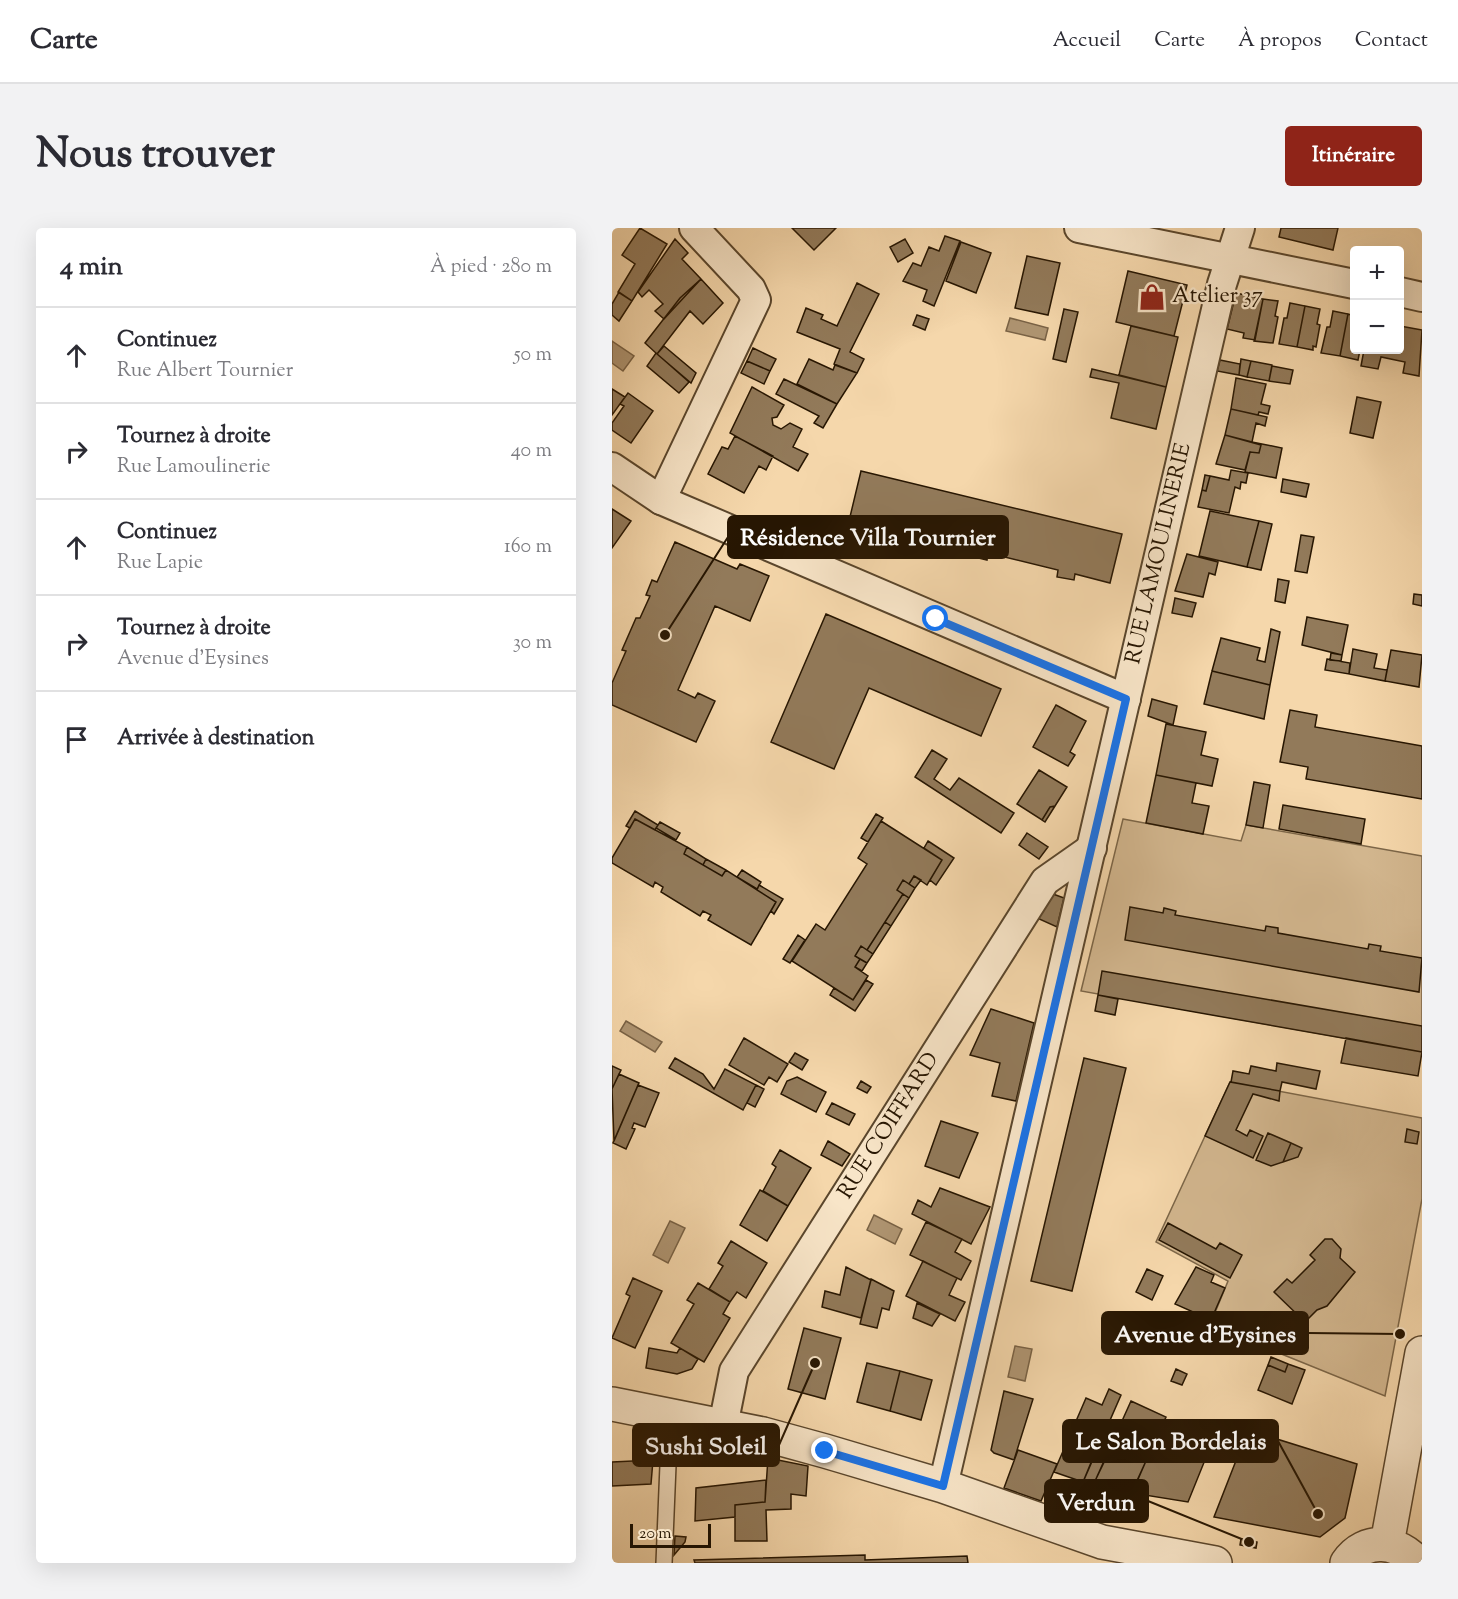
<!DOCTYPE html>
<html lang="fr">
<head>
<meta charset="utf-8">
<style>
  body { margin:0; font-family:"Sorts Mill Goudy",serif; background:#f2f2f3; color:#2b2b33 }
  .controls { position:absolute; right:18px; top:18px; display:grid; overflow:hidden; border-radius:6px; box-shadow:0 6px 24px #0002 }
  .controls button { width:54px; height:54px; display:grid; place-items:center; padding:0; border:0; border-bottom:2px solid #e1e1e2; background:#fff; color:#2b2b33; font:30px sans-serif }
  .scale { position:absolute; left:18px; bottom:15px; width:81px; box-sizing:border-box; padding-left:6px; border:3px solid #271602; border-top:0; font-size:16px; line-height:21px; white-space:nowrap; color:#271602; -webkit-text-stroke:4px #f8e5c8; paint-order:stroke }
  .stop { position:absolute; width:18px; height:18px; margin:-14px; border:4px solid #1a73e8; border-radius:50%; background:#fff }
  .stop.end { background:#1a73e8; border-color:#fff; box-shadow:0 2px 6px #0008 }
  .list { margin:0; padding:0; list-style:none }
  h2 { display:flex; justify-content:space-between; align-items:center; height:78px; margin:0; padding:0 24px; font-size:26px }
  h2 small { font-size:20px; font-weight:400; color:#7c7c81 }
  .list li { display:grid; grid-template-columns:39px 1fr auto; gap:18px; align-items:center; box-sizing:border-box; height:96px; padding:0 24px; border-top:2px solid #e1e1e2 }
  .list b { display:block; font-size:22px; white-space:nowrap }
  .list p { margin:0; font-size:20px; white-space:nowrap; color:#7c7c81 }
  .list em { font-size:20px; font-style:normal; color:#7c7c81 }
  .icon { flex:none; width:33px; height:33px; fill:none; stroke:currentColor; stroke-width:2; stroke-linecap:round; stroke-linejoin:round }
  .map { position:relative; flex:none; width:810px; height:1335px; overflow:hidden; border-radius:6px }
  header { display:flex; align-items:center; gap:36px; box-sizing:border-box; height:84px; padding:0 30px; background:#fff; border-bottom:2px solid #e1e1e2 }
  header strong { font-size:28px }
  nav { display:flex; gap:33px; margin-inline-start:auto; font-size:21px }
  .intro { display:flex; align-items:center; justify-content:space-between; box-sizing:border-box; height:144px; padding:0 36px }
  h1 { margin:0; font-size:42px }
  .button { padding:15px 27px; border-radius:6px; background:#8f2418; color:#fff; font-size:21px; font-weight:700 }
  main { display:flex; gap:36px; padding:0 36px }
  aside { flex:1; background:#fff; border-radius:6px; box-shadow:0 6px 24px #0002 }
  .map>svg:first-child { display:block }
  .green { fill:#d2b68e; stroke:#7c6648; stroke-width:1.5 }
  .water { fill:#af9572; stroke:#796245; stroke-width:1.5 }
  .building { fill:#927a5a; stroke:#271602; stroke-width:1.5 }
  .lines { fill:none; stroke-linecap:round; stroke-linejoin:round }
  .service-casing { stroke:#5a462c; stroke-width:18 }
  .minor-casing { stroke:#5a462c; stroke-width:32 }
  .tertiary-casing { stroke:#5a462c; stroke-width:36 }
  .service { stroke:#f8e5c8; stroke-width:15 }
  .minor { stroke:#f8e5c8; stroke-width:28 }
  .tertiary { stroke:#f8e5c8; stroke-width:33 }
  .route { stroke:#1a73e8; stroke-width:8 }
  .labels { text-anchor:middle; dominant-baseline:central; stroke-width:4.5; stroke-linejoin:round; paint-order:stroke }
  .poi-label { font-size:22px; fill:#271602; stroke:#f8e5c8; text-anchor:start }
  .street-label { font-size:22px; fill:#271602; stroke:#f8e5c8 }
  .leader { fill:none; stroke:#271602; stroke-width:2 }
  .callout-dot { fill:#271602; stroke:#f8e5c8; stroke-width:2 }
  .callout { fill:#271602; stroke:#271602; stroke-width:2 }
  .callout-label { font-size:24px; text-anchor:middle; font-weight:bold; fill:#fff }
</style>
</head>
<body>
<header>
<strong>Carte</strong>
<nav><a>Accueil</a><a>Carte</a><a>À propos</a><a>Contact</a></nav>
</header>
<div class="intro"><h1>Nous trouver</h1><a class="button">Itinéraire</a></div>
<main>
<aside>
<h2>4 min<small>À pied · 280 m</small></h2>
<ul class="list">
<li><svg class="icon" aria-label="ahead" viewBox="0 0 24 24"><path d="M12 20V5M6 11l6-6 6 6"/></svg><div><b>Continuez</b><p>Rue Albert Tournier</p></div><em>50 m</em></li>
<li><svg class="icon" aria-label="right" viewBox="0 0 24 24"><path d="M7 20v-9h11M14 6l5 5-5 5"/></svg><div><b>Tournez à droite</b><p>Rue Lamoulinerie</p></div><em>40 m</em></li>
<li><svg class="icon" aria-label="ahead" viewBox="0 0 24 24"><path d="M12 20V5M6 11l6-6 6 6"/></svg><div><b>Continuez</b><p>Rue Lapie</p></div><em>160 m</em></li>
<li><svg class="icon" aria-label="right" viewBox="0 0 24 24"><path d="M7 20v-9h11M14 6l5 5-5 5"/></svg><div><b>Tournez à droite</b><p>Avenue d'Eysines</p></div><em>30 m</em></li>
<li><svg class="icon" aria-label="arrive" viewBox="0 0 24 24"><path d="M6 21V4h12l-3 4 3 4H6"/></svg><div><b>Arrivée à destination</b></div></li>
</ul>
</aside>
<div class="map">
<svg width="810" height="1335" viewBox="0 0 810 1335">
  <rect width="100%" height="100%" fill="#f5d7ab"/>
  <filter id="stains"><feTurbulence type="fractalNoise" baseFrequency=".00333" numOctaves="4"/><feColorMatrix values="0 0 0 0 .2 0 0 0 0 .09 0 0 0 0 .02 0 0 0 .5 -.17"/></filter>
  <radialGradient id="worn" r=".72"><stop offset=".6" stop-color="#630" stop-opacity="0"/><stop offset="1" stop-color="#630" stop-opacity=".3"/></radialGradient>
  <!-- green -->
  <path class="green" d="M 511,591 L 629,613 L 634,597 L 810,628 L 810,824 L 469,763 Z
    M 618,854 L 810,890 L 810,971 L 773,1168 L 598,1097 L 616,1053 L 544,1014 Z"/>
  <!-- water -->
  <path class="water" d="M 398,90 L 436,100 L 433,112 L 394,103 Z
    M 0,113 L 22,128 L 11,143 L 0,135 Z
    M 14,793 L 50,814 L 43,824 L 8,803 Z
    M 262,987 L 290,1001 L 283,1016 L 255,1002 Z
    M 58,993 L 73,1000 L 56,1035 L 41,1027 Z
    M 403,1118 L 420,1121 L 413,1153 L 396,1149 Z"/>
  <!-- building -->
  <path class="building" d="M 28,0 L 55,16 L 20,73 L 6,64 L 23,36 L 10,27 Z
    M 180,0 L 224,0 L 202,22 Z
    M 669,0 L 726,0 L 721,22 L 667,9 Z
    M 333,8 L 348,13 L 322,78 L 311,73 L 315,62 L 291,53 L 301,35 L 309,38 L 317,19 L 327,23 Z
    M 63,11 L 76,25 L 70,31 L 89,51 L 52,91 L 43,83 L 51,76 L 37,62 L 30,69 L 26,64 Z
    M 293,11 L 301,25 L 286,34 L 278,19 Z
    M 349,14 L 379,25 L 364,65 L 334,53 Z
    M 415,28 L 448,35 L 436,87 L 403,80 Z
    M 516,43 L 575,57 L 562,108 L 504,94 Z
    M 89,51 L 111,75 L 91,96 L 78,83 L 45,126 L 33,115 L 68,70 Z
    M 245,55 L 267,66 L 238,124 L 252,131 L 245,145 L 222,136 L 228,121 L 185,104 L 194,80 L 211,87 L 209,91 L 225,98 Z
    M 7,64 L 20,73 L 7,93 L 0,87 L 0,76 Z
    M 624,65 L 651,71 L 643,112 L 631,110 L 632,105 L 615,101 Z
    M 651,71 L 666,73 L 663,88 L 666,89 L 661,115 L 642,113 Z
    M 678,75 L 693,78 L 685,119 L 667,116 L 672,90 L 675,90 Z
    M 693,78 L 708,81 L 705,96 L 708,97 L 704,119 L 701,118 L 701,122 L 685,119 Z
    M 452,81 L 466,84 L 454,134 L 441,131 Z
    M 721,83 L 736,86 L 728,128 L 709,125 L 715,99 L 718,99 Z
    M 736,86 L 742,88 L 742,122 L 748,122 L 746,132 L 728,128 Z
    M 305,87 L 317,91 L 313,102 L 301,97 Z
    M 519,98 L 566,109 L 554,159 L 507,147 Z
    M 788,98 L 810,102 L 807,148 L 791,145 L 793,134 L 769,129 L 766,141 L 749,138 L 752,122 L 788,122 Z
    M 52,118 L 84,145 L 79,155 L 45,126 Z
    M 141,120 L 164,131 L 158,143 L 135,133 Z
    M 44,125 L 77,154 L 67,165 L 35,138 Z
    M 197,131 L 221,142 L 223,137 L 245,145 L 225,176 L 185,156 Z
    M 629,131 L 639,133 L 635,149 L 627,147 Z
    M 608,132 L 628,136 L 627,147 L 605,143 Z
    M 135,133 L 158,143 L 152,156 L 129,145 Z
    M 639,133 L 660,137 L 657,153 L 635,149 Z
    M 660,138 L 681,142 L 678,156 L 657,153 Z
    M 480,141 L 554,159 L 544,201 L 499,190 L 507,155 L 478,149 Z
    M 624,150 L 654,156 L 649,176 L 658,178 L 656,186 L 647,184 L 646,187 L 619,181 Z
    M 172,151 L 225,176 L 211,200 L 202,195 L 207,188 L 164,166 Z
    M 140,159 L 172,177 L 165,189 L 160,190 L 161,197 L 169,201 L 178,195 L 190,201 L 181,219 L 196,226 L 186,243 L 118,205 Z
    M 0,161 L 13,169 L 0,187 Z
    M 16,165 L 41,183 L 19,215 L 0,202 L 0,195 L 12,178 L 8,176 Z
    M 745,169 L 769,174 L 761,210 L 738,205 Z
    M 619,181 L 655,189 L 653,198 L 644,195 L 640,214 L 613,207 Z
    M 613,207 L 649,217 L 647,225 L 638,224 L 633,242 L 604,236 Z
    M 123,208 L 161,228 L 154,242 L 147,238 L 132,265 L 96,246 L 110,219 L 116,221 Z
    M 640,214 L 670,220 L 664,250 L 633,244 L 638,224 L 647,225 L 649,217 Z
    M 619,242 L 636,245 L 634,255 L 629,254 L 628,261 L 623,259 L 617,285 L 586,279 L 590,262 L 594,263 L 598,248 L 617,252 Z
    M 249,243 L 510,306 L 498,355 L 463,346 L 462,352 L 445,349 L 446,342 L 376,325 L 375,332 L 358,328 L 359,322 L 290,305 L 288,311 L 271,307 L 272,301 L 237,293 Z
    M 593,247 L 598,248 L 594,263 L 590,262 Z
    M 671,251 L 697,256 L 694,269 L 669,264 Z
    M 0,281 L 19,293 L 0,320 Z
    M 598,283 L 647,293 L 635,339 L 587,328 Z
    M 647,293 L 660,296 L 649,342 L 635,339 Z
    M 689,307 L 702,309 L 695,345 L 683,343 Z
    M 63,314 L 125,341 L 128,336 L 157,348 L 138,393 L 103,378 L 66,462 L 83,470 L 86,465 L 103,473 L 84,514 L 0,477 L 0,455 L 14,423 L 10,422 L 24,390 L 28,390 L 38,368 L 34,367 L 40,352 L 45,354 Z
    M 575,326 L 606,334 L 603,347 L 597,345 L 591,369 L 563,363 Z
    M 666,351 L 677,353 L 673,375 L 663,373 Z
    M 802,366 L 810,367 L 810,378 L 801,376 Z
    M 563,370 L 584,375 L 580,389 L 560,385 Z
    M 214,386 L 389,461 L 369,508 L 257,460 L 222,541 L 159,514 Z
    M 695,389 L 736,397 L 730,427 L 690,417 Z
    M 659,401 L 668,404 L 658,457 L 600,443 L 609,410 L 648,420 L 645,432 L 653,434 Z
    M 741,421 L 765,426 L 762,440 L 775,442 L 773,453 L 737,446 Z
    M 779,422 L 810,427 L 807,459 L 773,453 Z
    M 719,425 L 730,427 L 729,433 L 718,432 Z
    M 715,431 L 738,435 L 737,446 L 713,442 Z
    M 600,443 L 658,457 L 652,491 L 592,476 Z
    M 540,471 L 565,478 L 561,497 L 536,488 Z
    M 444,477 L 474,493 L 458,524 L 463,527 L 456,538 L 421,519 Z
    M 678,482 L 705,487 L 703,499 L 810,518 L 810,571 L 694,551 L 696,539 L 668,534 Z
    M 554,496 L 594,504 L 589,527 L 606,531 L 600,558 L 544,547 Z
    M 320,522 L 335,531 L 322,551 L 338,562 L 347,550 L 402,585 L 389,605 L 303,549 Z
    M 427,542 L 455,559 L 443,578 L 438,579 L 430,592 L 405,576 Z
    M 544,547 L 584,555 L 580,575 L 597,578 L 591,606 L 534,595 Z
    M 642,554 L 658,557 L 651,600 L 634,597 Z
    M 671,577 L 753,591 L 749,616 L 667,601 Z
    M 443,578 L 433,594 L 430,592 L 438,579 Z
    M 23,583 L 46,597 L 43,602 L 23,591 L 18,600 L 14,598 Z
    M 264,586 L 271,590 L 256,614 L 249,610 Z
    M 23,591 L 75,619 L 72,626 L 110,648 L 114,642 L 164,674 L 139,717 L 96,692 L 99,687 L 91,683 L 88,688 L 49,664 L 51,659 L 43,654 L 41,659 L 0,635 L 0,630 Z
    M 269,593 L 330,632 L 315,657 L 302,648 L 297,656 L 291,652 L 285,662 L 291,666 L 255,722 L 249,718 L 243,728 L 248,731 L 243,739 L 256,748 L 241,772 L 180,733 L 204,696 L 213,702 L 255,636 L 246,630 Z
    M 48,594 L 68,605 L 64,612 L 44,600 Z
    M 415,605 L 436,619 L 427,631 L 407,617 Z
    M 316,613 L 342,630 L 324,657 L 318,652 L 330,632 L 312,620 Z
    M 75,619 L 94,631 L 91,637 L 72,626 Z
    M 94,631 L 114,642 L 110,648 L 91,637 Z
    M 130,642 L 149,654 L 145,661 L 125,649 Z
    M 302,648 L 309,652 L 303,660 L 297,656 Z
    M 291,652 L 303,660 L 297,670 L 285,662 Z
    M 147,657 L 171,671 L 162,686 L 159,683 L 164,674 L 145,662 Z
    M 291,666 L 297,670 L 279,698 L 273,694 Z
    M 441,666 L 452,670 L 445,699 L 425,690 Z
    M 518,679 L 551,685 L 552,680 L 564,683 L 563,687 L 653,703 L 654,698 L 666,700 L 666,705 L 756,721 L 757,716 L 769,718 L 768,723 L 810,730 L 807,764 L 513,712 Z
    M 273,694 L 279,698 L 261,726 L 255,722 Z
    M 186,707 L 193,712 L 178,735 L 171,731 Z
    M 249,718 L 261,726 L 255,735 L 243,728 Z
    M 248,731 L 255,735 L 250,743 L 243,739 Z
    M 490,743 L 810,798 L 810,824 L 486,767 Z
    M 254,752 L 261,756 L 243,783 L 218,767 L 222,760 L 241,772 Z
    M 486,767 L 506,771 L 503,787 L 483,783 Z
    M 379,781 L 422,795 L 404,873 L 380,868 L 388,835 L 358,827 Z
    M 132,810 L 176,836 L 165,854 L 157,849 L 152,857 L 117,837 Z
    M 734,810 L 810,824 L 806,848 L 729,835 Z
    M 183,825 L 196,832 L 190,842 L 177,834 Z
    M 63,830 L 91,846 L 102,861 L 113,841 L 144,857 L 131,882 L 57,840 Z
    M 472,830 L 514,840 L 460,1063 L 419,1053 Z
    M 665,835 L 708,843 L 704,861 L 670,854 L 668,863 L 619,854 L 621,843 L 637,846 L 639,838 L 664,843 Z
    M 0,838 L 9,842 L 0,861 Z
    M 7,846 L 27,855 L 2,913 L 0,861 Z
    M 185,849 L 214,864 L 204,884 L 169,866 L 175,853 Z
    M 249,853 L 259,859 L 255,865 L 245,860 Z
    M 618,854 L 668,863 L 667,873 L 641,866 L 624,902 L 635,908 L 638,902 L 651,908 L 641,930 L 593,908 Z
    M 26,857 L 47,865 L 33,899 L 22,895 L 20,900 L 23,901 L 14,921 L 1,915 Z
    M 144,857 L 152,861 L 143,879 L 135,875 Z
    M 220,875 L 243,886 L 237,897 L 214,886 Z
    M 329,893 L 366,905 L 347,950 L 313,938 Z
    M 795,901 L 807,904 L 805,916 L 793,914 Z
    M 656,905 L 679,915 L 671,934 L 659,938 L 644,932 Z
    M 216,913 L 238,926 L 230,938 L 209,927 Z
    M 679,915 L 690,920 L 686,929 L 671,934 Z
    M 168,922 L 199,940 L 176,978 L 151,963 L 164,939 L 160,936 Z
    M 328,960 L 378,979 L 359,1016 L 300,986 L 306,972 L 319,979 Z
    M 148,962 L 176,978 L 155,1013 L 128,997 Z
    M 314,994 L 350,1011 L 343,1024 L 359,1033 L 349,1052 L 298,1027 Z
    M 556,995 L 604,1021 L 608,1015 L 630,1027 L 618,1050 L 547,1012 Z
    M 713,1011 L 720,1011 L 729,1021 L 728,1030 L 743,1044 L 715,1078 L 705,1082 L 693,1094 L 662,1064 L 675,1051 L 680,1055 L 703,1032 L 698,1027 Z
    M 119,1013 L 155,1035 L 134,1070 L 125,1064 L 118,1074 L 97,1061 L 111,1038 L 106,1035 Z
    M 311,1033 L 345,1050 L 337,1067 L 353,1074 L 343,1093 L 294,1068 Z
    M 234,1039 L 259,1052 L 249,1090 L 210,1079 L 213,1063 L 228,1067 Z
    M 584,1039 L 602,1047 L 599,1054 L 613,1060 L 599,1092 L 563,1076 Z
    M 535,1041 L 551,1048 L 540,1072 L 524,1064 Z
    M 21,1050 L 50,1063 L 23,1120 L 0,1110 L 18,1068 L 14,1066 Z
    M 259,1051 L 282,1063 L 277,1082 L 270,1080 L 265,1100 L 248,1096 Z
    M 86,1055 L 118,1074 L 111,1086 L 118,1090 L 92,1134 L 59,1115 L 82,1076 L 75,1072 Z
    M 305,1075 L 328,1086 L 320,1098 L 301,1090 Z
    M 192,1100 L 229,1110 L 213,1171 L 176,1161 Z
    M 37,1120 L 65,1125 L 68,1120 L 86,1131 L 80,1141 L 65,1146 L 34,1140 Z
    M 659,1129 L 676,1136 L 673,1144 L 656,1137 Z
    M 255,1135 L 288,1143 L 278,1183 L 245,1174 Z
    M 676,1136 L 693,1142 L 680,1176 L 646,1162 L 656,1137 L 673,1144 Z
    M 564,1141 L 575,1146 L 570,1157 L 559,1153 Z
    M 288,1143 L 320,1152 L 309,1192 L 278,1183 Z
    M 497,1161 L 509,1167 L 471,1254 L 442,1244 L 474,1170 L 490,1177 Z
    M 392,1163 L 421,1171 L 402,1232 L 382,1225 L 379,1222 Z
    M 519,1173 L 554,1189 L 518,1268 L 483,1253 Z
    M 636,1202 L 745,1236 L 733,1290 L 708,1309 L 602,1289 Z
    M 541,1217 L 564,1227 L 568,1222 L 593,1232 L 576,1274 L 520,1265 Z
    M 406,1222 L 445,1236 L 429,1273 L 392,1260 Z
    M 483,1225 L 494,1230 L 481,1257 L 471,1254 Z
    M 156,1230 L 196,1238 L 194,1268 L 179,1266 L 179,1281 L 154,1282 L 155,1313 L 123,1313 L 123,1277 L 153,1274 Z
    M 41,1232 L 39,1256 L 0,1258 L 0,1234 Z
    M 154,1252 L 153,1274 L 123,1277 L 123,1289 L 83,1293 L 84,1260 Z
    M 63,1308 L 74,1309 L 73,1314 L 62,1327 Z
    M 629,1311 L 645,1314 L 644,1320 L 628,1317 Z
    M 253,1327 L 253,1332 L 355,1328 L 356,1335 L 83,1335 L 82,1332 Z"/>
  <g class="lines">
    <defs>
      <path id="service" d="M 52,1335 L 58,1188"/>
      <g id="minor">
        <path d="M 467,0 L 742,56"/>
        <path d="M 788,64 L 810,69"/>
        <path d="M 0,239 L 49,272 L 514,471"/>
        <path d="M 49,272 L 144,72 L 139,61 L 82,0"/>
        <path id="s1" d="M 111,1198 L 122,1143 L 433,653 L 480,620"/>
        <path id="s2" d="M 331,1258 L 610,56 L 628,0"/>
      </g>
      <path id="tertiary" d="M 0,1176 L 151,1206 L 213,1223 L 331,1258 L 490,1314 L 603,1335
        M 775,1316 L 810,1125
        M 735,1335 C 753,1308 787,1313 805,1335"/>
    </defs>
    <!-- service casing -->
    <use href="#service" class="service-casing"/>
    <!-- minor casing -->
    <use href="#minor" class="minor-casing"/>
    <!-- tertiary casing -->
    <use href="#tertiary" class="tertiary-casing"/>
    <!-- service -->
    <use href="#service" class="service"/>
    <!-- minor -->
    <use href="#minor" class="minor"/>
    <!-- tertiary -->
    <use href="#tertiary" class="tertiary"/>
  </g>
  <g class="lines">
    <!-- route -->
    <path class="route" d="M 213,1223 L 331,1258 L 514,471 L 324,391"/>
  </g>
  <!-- icons -->
  <defs>
    <symbol id="shop-bare" viewBox="-9 -9 18 18"><path d="M-5-2.5h2.3a2.7 3.5 0 0 1 5.4 0H5L5.5 6h-11ZM-1.5-2.5h3a1.5 2.3 0 0 0-3 0Z" fill="#8f2418" stroke="#f8e5c8" stroke-width="2.5" paint-order="stroke"/></symbol>
  </defs>
  <g fill-rule="evenodd">
    <use href="#shop-bare" x="521" y="50" width="38" height="38"/>
  </g>
  <g class="labels">
    <!-- poi labels -->
    <g class="poi-label">
      <text x="560" y="69">Atelier 37</text>
    </g>
    <!-- street labels -->
    <g class="street-label">
      <text stroke="none"><textPath href="#s2" startOffset="957">RUE LAMOULINERIE</textPath></text>
      <text stroke="none"><textPath href="#s1" startOffset="346">RUE COIFFARD</textPath></text>
    </g>
  </g>
  <!-- callouts -->
  <path class="leader" d="M53 407L116 309M788 1106L696 1105M706 1286L666 1213M203 1135L167 1217M637 1314L536 1273"/>
  <g class="callout-dot">
    <circle cx="53" cy="407" r="6"/>
    <circle cx="788" cy="1106" r="6"/>
    <circle cx="706" cy="1286" r="6"/>
    <circle cx="203" cy="1135" r="6"/>
    <circle cx="637" cy="1314" r="6"/>
  </g>
  <g class="callout">
    <rect x="116" y="288" width="280" height="42" rx="6"/>
    <rect x="490" y="1084" width="206" height="42" rx="6"/>
    <rect x="451" y="1192" width="215" height="42" rx="6"/>
    <rect x="21" y="1196" width="146" height="42" rx="6"/>
    <rect x="433" y="1252" width="103" height="42" rx="6"/>
  </g>
  <g class="callout-label">
    <text x="256" y="317">Résidence Villa Tournier</text>
    <text x="593" y="1114">Avenue d'Eysines</text>
    <text x="559" y="1221">Le Salon Bordelais</text>
    <text x="94" y="1226">Sushi Soleil</text>
    <text x="484" y="1282">Verdun</text>
  </g>
  <rect width="100%" height="100%" filter="url(#stains)"/>
  <rect width="100%" height="100%" fill="url(#worn)"/>
</svg>
<div class="controls">
<button>+</button>
<button>−</button>
</div>
<div class="scale">20 m</div>
<div class="stop" style="left:324px;top:391px"></div>
<div class="stop end" style="left:213px;top:1223px"></div>
</div>
</main>
</body>
</html>
